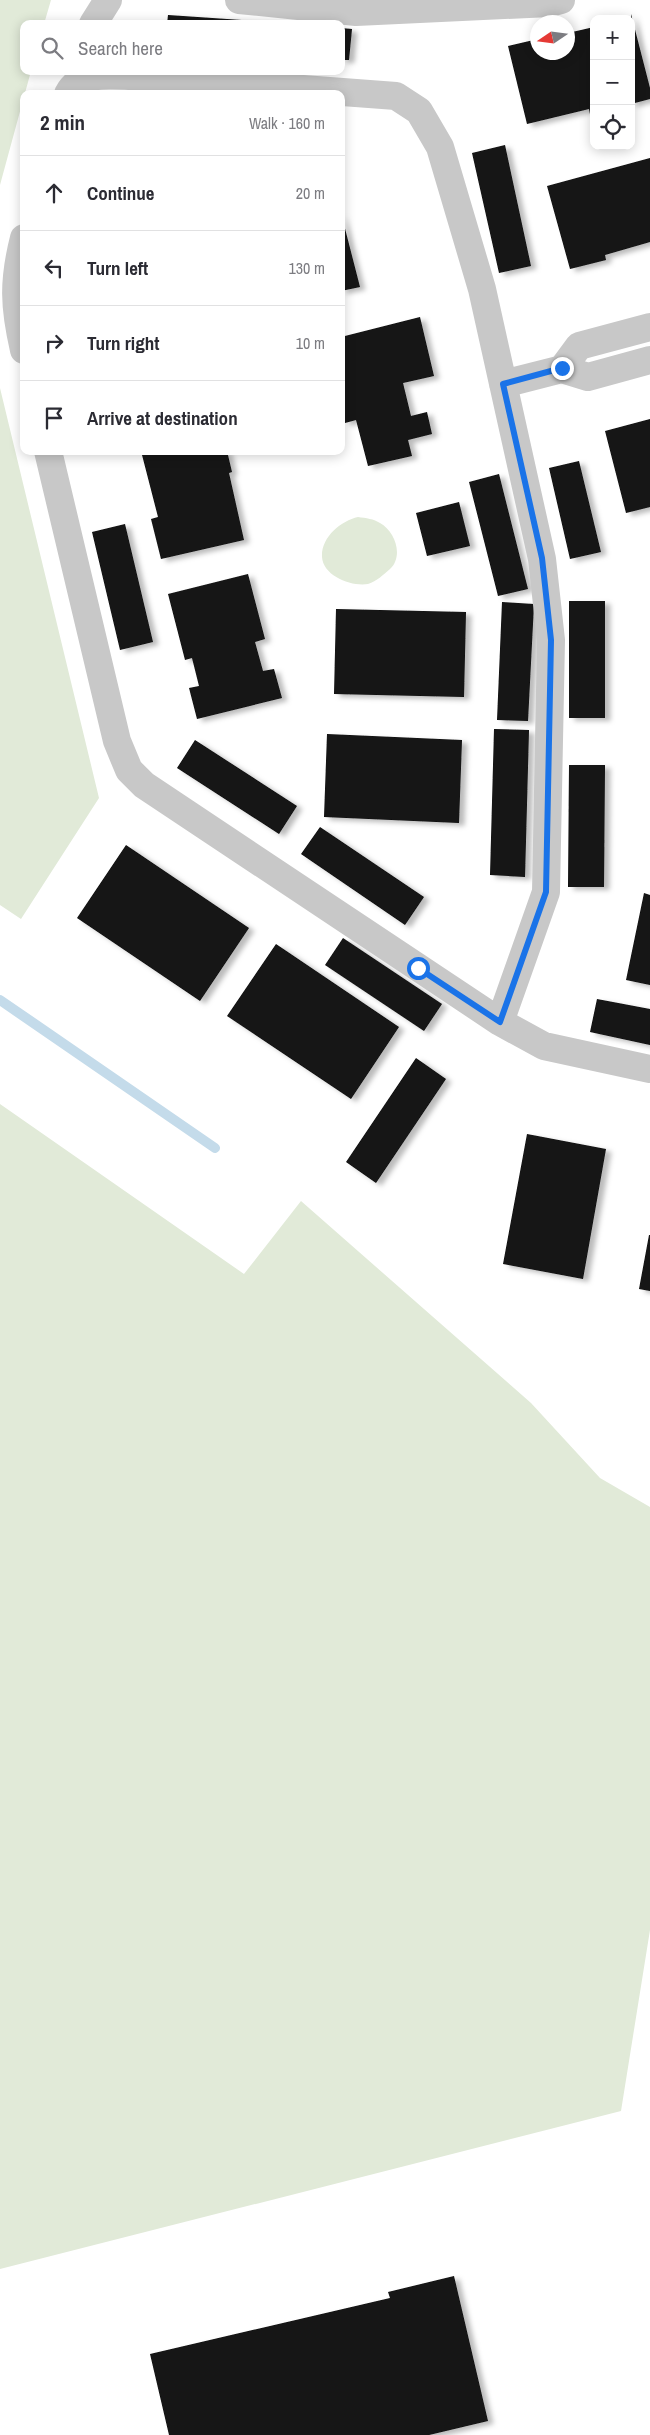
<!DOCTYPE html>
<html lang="en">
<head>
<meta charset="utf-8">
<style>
  body { margin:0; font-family:"Archivo Narrow",sans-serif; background:#f2f2f3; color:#2b2b33 }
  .controls { position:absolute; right:15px; top:15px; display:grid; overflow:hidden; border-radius:10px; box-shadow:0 2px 12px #0003 }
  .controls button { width:45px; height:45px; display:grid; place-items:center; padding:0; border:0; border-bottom:1px solid #e1e1e2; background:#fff; color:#2b2b33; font:25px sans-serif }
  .compass { position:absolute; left:530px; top:15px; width:45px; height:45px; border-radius:50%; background:#fff; box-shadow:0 2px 12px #0003; rotate:257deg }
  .stop { position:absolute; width:15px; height:15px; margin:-11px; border:4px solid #1a73e8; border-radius:50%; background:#fff }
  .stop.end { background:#1a73e8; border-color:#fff; box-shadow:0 1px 5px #0008 }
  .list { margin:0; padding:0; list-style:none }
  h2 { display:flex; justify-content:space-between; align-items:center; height:65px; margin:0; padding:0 20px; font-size:21px }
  h2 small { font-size:16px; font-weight:400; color:#7c7c81 }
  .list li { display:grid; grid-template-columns:32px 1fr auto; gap:15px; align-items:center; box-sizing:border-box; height:75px; padding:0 20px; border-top:1px solid #e1e1e2 }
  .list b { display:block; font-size:19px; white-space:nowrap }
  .list em { font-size:16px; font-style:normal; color:#7c7c81 }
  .icon { flex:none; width:28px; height:28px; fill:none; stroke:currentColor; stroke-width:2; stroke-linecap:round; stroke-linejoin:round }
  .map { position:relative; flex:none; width:650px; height:2435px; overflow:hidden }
  .search { position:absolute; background:#fff; box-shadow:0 2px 12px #0003; left:20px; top:20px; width:325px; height:55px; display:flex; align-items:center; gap:12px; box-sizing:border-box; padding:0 18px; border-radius:10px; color:#7c7c81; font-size:19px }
  .panel { position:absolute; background:#fff; box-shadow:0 2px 12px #0003; left:20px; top:90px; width:325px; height:365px; border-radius:10px }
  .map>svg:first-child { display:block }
  .green { fill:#e1ead8 }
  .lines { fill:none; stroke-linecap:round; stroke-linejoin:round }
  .stream { stroke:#c4dbea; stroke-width:10 }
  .building { fill:#121212; filter:url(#shadow) }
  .minor { stroke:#c8c8c8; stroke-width:28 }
  .route { stroke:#1a73e8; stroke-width:6 }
</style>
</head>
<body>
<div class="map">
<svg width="650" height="2435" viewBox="0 0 650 2435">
  <defs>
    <filter id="shadow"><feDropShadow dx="5.5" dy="3" stdDeviation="2.5" flood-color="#0004"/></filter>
  </defs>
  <rect width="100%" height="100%" fill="#fff"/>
  <!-- green -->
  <path class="green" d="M 0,0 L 51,0 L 44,24 L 24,24 L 24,71 L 31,71 L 0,185 Z
    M 0,388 L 99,798 L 21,919 L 0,905 Z
    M 358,517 C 366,518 374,519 380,523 C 395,531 404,556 390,569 C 383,575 377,581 368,584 C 352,587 323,576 322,557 C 321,537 341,521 358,517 Z
    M 0,1104 L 244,1274 L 301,1201 L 531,1403 L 600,1478 L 650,1507 L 650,1930 L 621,2111 L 0,2269 Z"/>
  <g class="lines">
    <!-- stream -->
    <path class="stream" d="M 0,1000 L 215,1148"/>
  </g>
  <!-- building -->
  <path class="building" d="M 631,14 L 650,88 L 650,99 L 631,104 Z
    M 168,15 L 271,22 L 270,24 L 167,24 Z
    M 594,27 L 594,113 L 590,114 L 589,109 L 527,124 L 508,46 L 538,39 L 538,52 L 568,52 L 568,33 Z
    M 341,28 L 352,29 L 349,60 L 341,60 Z
    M 505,145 L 531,266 L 499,273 L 472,153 Z
    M 650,158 L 650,242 L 605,255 L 606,260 L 570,269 L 547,186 Z
    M 341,213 L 360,287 L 341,291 Z
    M 420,317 L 434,376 L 403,383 L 411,416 L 427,412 L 432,434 L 408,440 L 412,456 L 368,466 L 356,420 L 345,423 L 341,407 L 341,337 Z
    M 650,419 L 650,507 L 626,513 L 605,431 Z
    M 141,451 L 227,451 L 232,472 L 229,473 L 244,540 L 161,559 L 151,519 L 158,517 Z
    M 579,461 L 601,552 L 570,559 L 549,468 Z
    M 499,474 L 528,589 L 498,596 L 469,482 Z
    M 459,502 L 470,546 L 427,556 L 416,513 Z
    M 125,524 L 153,642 L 120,650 L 92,532 Z
    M 248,574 L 265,639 L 255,642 L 263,671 L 274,669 L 282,698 L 197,719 L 189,688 L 199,686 L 192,658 L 185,660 L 168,594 Z
    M 569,601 L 605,601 L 605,718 L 569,718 Z
    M 502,602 L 534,604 L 528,721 L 497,720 Z
    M 336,609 L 466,612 L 464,697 L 334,694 Z
    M 494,729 L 529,730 L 525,877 L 490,875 Z
    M 327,734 L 462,740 L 459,823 L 324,817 Z
    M 195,740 L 297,806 L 279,834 L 177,768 Z
    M 569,765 L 605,765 L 604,887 L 568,887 Z
    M 320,827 L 424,897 L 405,925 L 301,854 Z
    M 126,845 L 249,928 L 200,1001 L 77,918 Z
    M 644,893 L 650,895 L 650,985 L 626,980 Z
    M 343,938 L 442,1004 L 424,1031 L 325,965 Z
    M 276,944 L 399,1027 L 351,1099 L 227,1016 Z
    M 597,999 L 650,1009 L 650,1045 L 590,1032 Z
    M 416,1058 L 446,1079 L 376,1183 L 346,1162 Z
    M 527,1134 L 606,1149 L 583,1279 L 503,1264 Z
    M 649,1235 L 650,1235 L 650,1291 L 639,1289 Z
    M 454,2276 L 488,2421 L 429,2435 L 169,2435 L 150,2354 L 390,2298 L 388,2292 Z"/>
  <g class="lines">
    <!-- minor -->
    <path class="minor" d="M 239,0 L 356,12 L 550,3 L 561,0
      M 93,24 L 108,0
      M 68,94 C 79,72 108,75 129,76 L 396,96 L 419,111 L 440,147 L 482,289 L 542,559 L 551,640 L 546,892 L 500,1022
      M 24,238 C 13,281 14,307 24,350
      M 650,327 L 579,346 L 562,369 L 588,377 L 650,360
      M 503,384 L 562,369
      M 48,451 L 117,741 L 129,770 L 144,785 L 500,1022 L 544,1046 L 650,1069"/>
  </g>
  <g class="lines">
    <!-- route -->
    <path class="route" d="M 418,968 L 500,1022 L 546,892 L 551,640 L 542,558 L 503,384 L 562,368"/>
  </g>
</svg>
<div class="controls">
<button>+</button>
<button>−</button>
<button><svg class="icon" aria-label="locate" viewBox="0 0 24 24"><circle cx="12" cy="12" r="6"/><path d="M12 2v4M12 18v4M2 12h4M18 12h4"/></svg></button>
</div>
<svg class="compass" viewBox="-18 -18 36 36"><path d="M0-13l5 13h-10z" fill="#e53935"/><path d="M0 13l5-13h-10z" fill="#7c7c81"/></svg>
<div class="stop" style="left:418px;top:968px"></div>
<div class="stop end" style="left:562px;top:368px"></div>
<div class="search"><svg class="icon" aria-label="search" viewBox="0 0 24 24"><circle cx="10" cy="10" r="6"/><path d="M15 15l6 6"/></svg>Search here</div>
<section class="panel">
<h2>2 min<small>Walk · 160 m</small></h2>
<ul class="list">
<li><svg class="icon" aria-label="ahead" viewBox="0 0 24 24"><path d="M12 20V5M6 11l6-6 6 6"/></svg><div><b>Continue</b></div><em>20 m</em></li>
<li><svg class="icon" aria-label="left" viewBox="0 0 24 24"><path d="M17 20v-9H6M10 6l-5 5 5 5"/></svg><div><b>Turn left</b></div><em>130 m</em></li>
<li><svg class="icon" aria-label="right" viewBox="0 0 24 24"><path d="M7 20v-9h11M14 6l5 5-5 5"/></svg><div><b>Turn right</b></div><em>10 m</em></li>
<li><svg class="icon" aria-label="arrive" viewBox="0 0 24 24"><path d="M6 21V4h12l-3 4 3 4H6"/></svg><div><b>Arrive at destination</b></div></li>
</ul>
</section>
</div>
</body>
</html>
